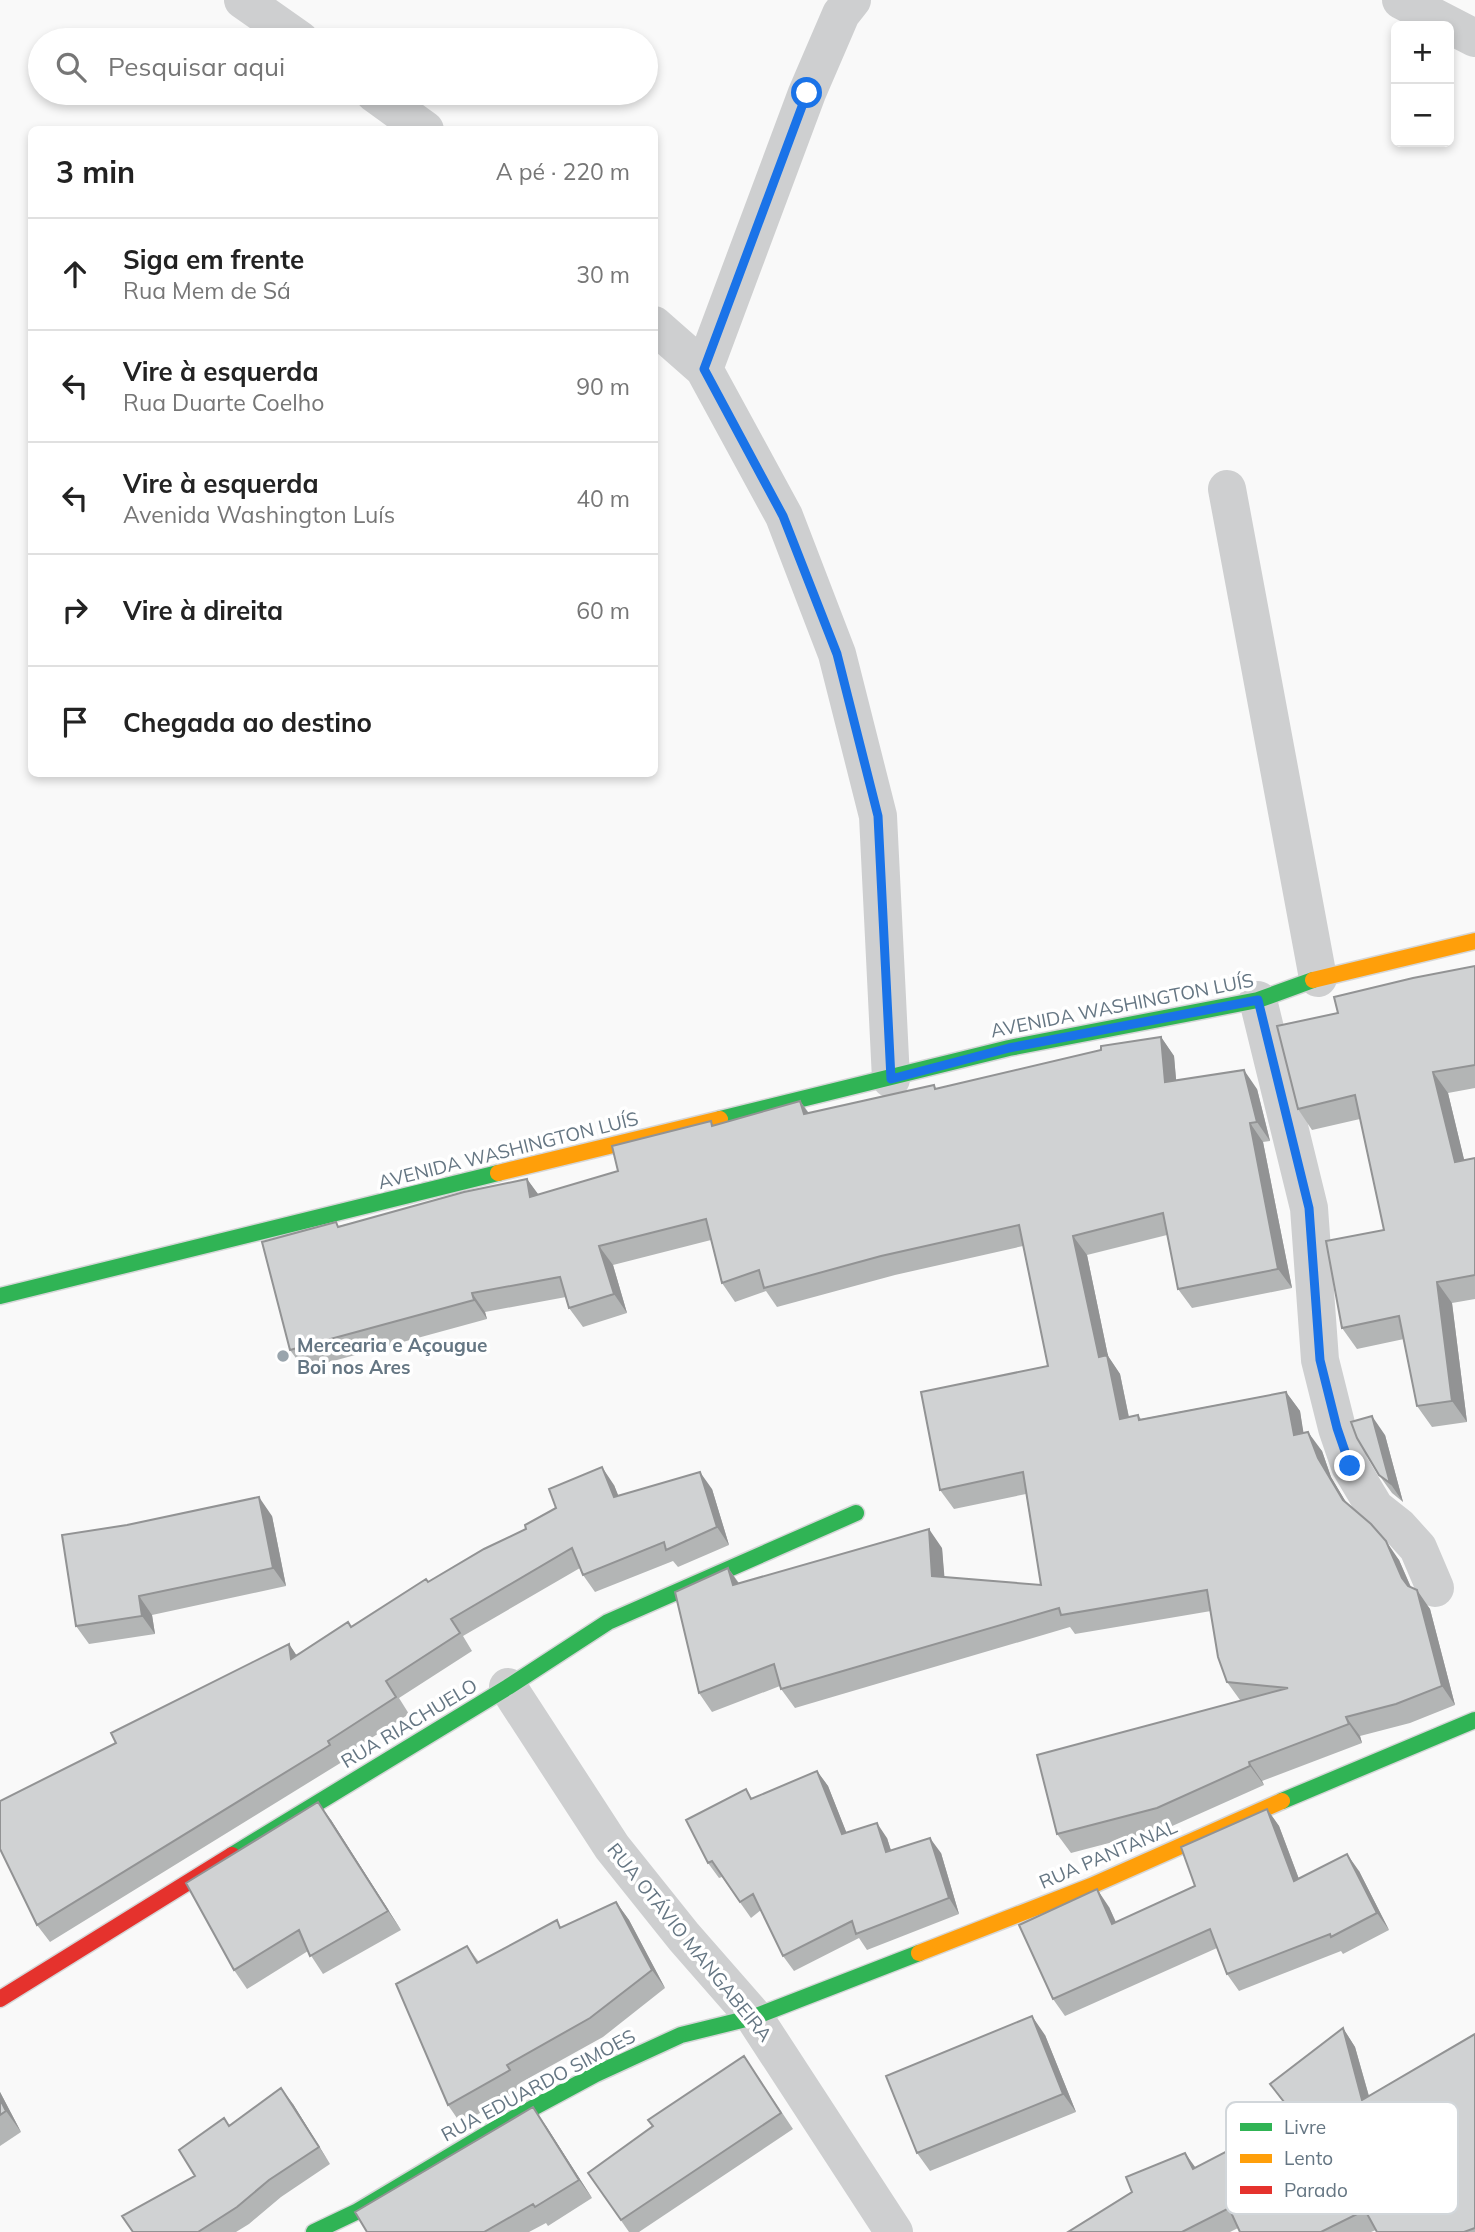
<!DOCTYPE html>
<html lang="pt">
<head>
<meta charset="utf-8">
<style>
  body { margin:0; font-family:Mulish,sans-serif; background:#f6f6f6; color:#222 }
  .controls { position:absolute; right:21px; top:21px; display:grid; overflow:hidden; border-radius:10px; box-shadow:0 4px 10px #0003 }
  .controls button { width:63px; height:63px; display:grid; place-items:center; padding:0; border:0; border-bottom:2px solid #e0e0e0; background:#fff; color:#222; font:35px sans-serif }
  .stop { position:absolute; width:21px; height:21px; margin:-16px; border:5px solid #1a73e8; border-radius:50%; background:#fff }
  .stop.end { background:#1a73e8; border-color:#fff; box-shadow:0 2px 7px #0008 }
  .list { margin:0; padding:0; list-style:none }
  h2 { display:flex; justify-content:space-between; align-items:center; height:91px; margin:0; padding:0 28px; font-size:30px }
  h2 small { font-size:23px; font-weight:400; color:#767676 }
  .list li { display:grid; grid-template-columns:46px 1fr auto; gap:21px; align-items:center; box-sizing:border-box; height:112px; padding:0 28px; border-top:2px solid #e0e0e0 }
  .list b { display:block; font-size:26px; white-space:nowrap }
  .list p { margin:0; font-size:23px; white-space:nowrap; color:#767676 }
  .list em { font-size:23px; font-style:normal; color:#767676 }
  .icon { flex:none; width:38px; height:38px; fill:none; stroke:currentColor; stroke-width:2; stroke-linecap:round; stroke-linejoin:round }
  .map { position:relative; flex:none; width:1475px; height:2232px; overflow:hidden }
  .search { position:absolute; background:#fff; box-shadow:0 4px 10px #0003; left:28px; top:28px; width:630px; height:77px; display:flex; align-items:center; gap:18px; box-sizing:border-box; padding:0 24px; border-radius:38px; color:#767676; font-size:26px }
  .panel { position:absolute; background:#fff; box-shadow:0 4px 10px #0003; left:28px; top:126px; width:630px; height:651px; border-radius:10px }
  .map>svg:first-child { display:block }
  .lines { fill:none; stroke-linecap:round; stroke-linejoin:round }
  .fast-casing { stroke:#d5d6d7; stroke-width:19 }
  .slow-casing { stroke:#d5d6d7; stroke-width:19 }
  .jam-casing { stroke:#d5d6d7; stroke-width:19 }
  .street { stroke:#cecfd0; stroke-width:38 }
  .fast { stroke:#30b455; stroke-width:16 }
  .slow { stroke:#ff9f0a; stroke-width:16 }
  .jam { stroke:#e5322d; stroke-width:16 }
  .wall { fill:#b3b5b5 }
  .shaded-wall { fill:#929394 }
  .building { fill:#d0d2d3; stroke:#929394; stroke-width:2 }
  .route { stroke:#1a73e8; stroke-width:9 }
  .poi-dot { fill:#99a4ac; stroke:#fff; stroke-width:2.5 }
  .labels { text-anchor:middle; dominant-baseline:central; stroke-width:7; stroke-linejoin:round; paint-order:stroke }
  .street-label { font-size:19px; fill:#657683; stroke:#fff }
  .poi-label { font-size:19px; font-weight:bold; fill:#657683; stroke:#fff; text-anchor:start }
  .key { fill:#fff; stroke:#d1d6da; stroke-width:2 }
  .key-label { font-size:19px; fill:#657683 }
</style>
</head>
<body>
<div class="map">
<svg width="1475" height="2232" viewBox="0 0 1475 2232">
  <rect width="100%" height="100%" fill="#f9f9f9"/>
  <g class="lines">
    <defs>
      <path id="fast" d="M 720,1119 L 1009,1048 L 1258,1000 L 1313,980
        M 0,1296 L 498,1173
        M 1282,1801 L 1475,1720
        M 232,1855 L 508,1687 L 608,1622 L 856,1513
        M 314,2232 L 356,2212 L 505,2123 L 596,2074 L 681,2035 L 754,2017 L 919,1953"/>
      <path id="slow" d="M 1313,980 L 1475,941
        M 498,1173 L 720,1119
        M 919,1953 L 1091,1886 L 1282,1801"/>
      <path id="jam" d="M 0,1999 L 232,1855"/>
    </defs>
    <!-- fast casing -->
    <use href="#fast" class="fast-casing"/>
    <!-- slow casing -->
    <use href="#slow" class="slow-casing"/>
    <!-- jam casing -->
    <use href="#jam" class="jam-casing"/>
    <!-- street -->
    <path class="street" d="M 243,0 L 300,40
      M 1401,0 L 1475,38
      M 374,93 L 425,130
      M 654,325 L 704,369 L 784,516 L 837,654 L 878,816 L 891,1079
      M 704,369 L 807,93 L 841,14 L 852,0
      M 1227,489 L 1318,978
      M 1258,1000 L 1309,1208 L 1320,1360 L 1337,1428 L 1350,1466 L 1375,1508 L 1399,1527 L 1418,1548 L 1435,1588
      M 508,1687 L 612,1847 L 684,1937 L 754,2017 L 894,2232"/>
    <!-- fast -->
    <use href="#fast" class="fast"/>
    <!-- slow -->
    <use href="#slow" class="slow"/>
    <!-- jam -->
    <use href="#jam" class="jam"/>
  </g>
  <!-- wall -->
  <path class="wall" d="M 1475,966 L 1475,1088 L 1448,1093 L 1464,1160 L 1475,1158 L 1475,1299 L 1452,1303 L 1467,1422 L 1432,1427 L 1417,1406 L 1404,1339 L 1357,1349 L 1342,1328 L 1384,1230 L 1360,1119 L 1312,1130 L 1298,1109 L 1338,1013 Z
    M 1161,1037 L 1174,1056 L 1176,1080 L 1257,1089 L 1270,1141 L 1263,1142 L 1292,1288 L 1192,1308 L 1178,1289 L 1167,1235 L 1087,1255 L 1108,1356 L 1120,1374 L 1129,1417 L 1138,1415 L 1141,1419 L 1286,1392 L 1300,1411 L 1303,1433 L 1322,1451 L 1331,1477 L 1347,1504 L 1399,1560 L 1411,1587 L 1430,1609 L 1455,1705 L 1410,1723 L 1360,1736 L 1362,1743 L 1262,1781 L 1264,1785 L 1170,1827 L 1071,1853 L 1057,1834 L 1240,1700 L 1227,1682 L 1211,1611 L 1075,1634 L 1070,1627 L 795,1708 L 781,1689 L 780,1686 L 712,1712 L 699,1693 L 728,1568 L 739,1583 L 942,1548 L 944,1577 L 1041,1585 L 1026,1494 L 954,1509 L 940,1490 L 1048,1366 L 1023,1246 L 895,1275 L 777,1307 L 766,1291 L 735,1302 L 722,1283 L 711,1240 L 613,1265 L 627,1313 L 583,1327 L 569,1308 L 566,1297 L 485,1312 L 487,1319 L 304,1369 L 290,1350 L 339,1226 L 527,1179 L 538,1195 L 618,1171 L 714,1125 L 800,1101 L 809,1113 L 937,1089 Z
    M 1385,1435 L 1403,1502 L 1392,1493 L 1379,1475 Z
    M 614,1485 L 618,1496 L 712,1489 L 729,1545 L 678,1567 L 673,1561 L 595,1592 L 583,1575 L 580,1568 L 463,1636 L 472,1651 L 399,1698 L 409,1714 L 340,1758 L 342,1762 L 50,1942 L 37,1925 L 116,1743 L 289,1644 L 296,1655 L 351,1627 L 428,1582 Z
    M 272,1516 L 286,1586 L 152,1615 L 155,1634 L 89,1644 L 76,1626 Z
    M 817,1771 L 828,1786 L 846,1832 L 887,1838 L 891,1850 L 941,1853 L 959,1914 L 867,1950 L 859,1938 L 794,1971 L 783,1956 L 761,1910 L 751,1918 L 722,1877 L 719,1878 L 708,1863 L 753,1798 Z
    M 1267,1809 L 1279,1826 L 1299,1879 L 1359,1871 L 1389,1930 L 1343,1954 L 1341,1951 L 1239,1991 L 1227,1974 L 1217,1948 L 1065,2016 L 1053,1999 L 1109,1907 L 1116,1922 L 1195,1886 Z
    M 331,1820 L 401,1930 L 323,1974 L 308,1951 L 247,1989 L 234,1970 Z
    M 616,1902 L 629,1920 L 665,1988 L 603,2037 L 520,2083 L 523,2088 L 461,2124 L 448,2105 L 467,1946 L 479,1962 L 562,1927 Z
    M 1343,2028 L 1355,2047 L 1369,2096 L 1475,2034 L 1475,2232 L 1377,2232 L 1376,2230 L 1371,2232 L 1240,2232 L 1238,2228 L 1230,2232 L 1068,2232 L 1294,2117 L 1270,2084 Z
    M 1045,2035 L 1076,2112 L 930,2171 L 917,2153 Z
    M 744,2056 L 793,2129 L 639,2232 L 629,2232 L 588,2173 L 653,2126 Z
    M 0,2092 L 21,2132 L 0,2146 Z
    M 293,2104 L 330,2164 L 281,2197 L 249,2224 L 236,2232 L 133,2232 L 195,2176 L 229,2125 Z
    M 546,2126 L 592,2198 L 548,2226 L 546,2223 L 529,2232 L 367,2232 Z"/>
  <!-- shaded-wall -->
  <path class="shaded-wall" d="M 1161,1037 L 1174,1056 L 1178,1101 L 1165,1082 Z
    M 1244,1070 L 1257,1089 L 1270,1141 L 1257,1122 Z
    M 1433,1072 L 1448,1093 L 1470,1184 L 1455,1162 Z
    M 800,1101 L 813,1120 L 804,1114 Z
    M 1250,1123 L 1263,1142 L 1292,1288 L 1278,1269 Z
    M 527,1179 L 541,1198 L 530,1197 Z
    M 1073,1236 L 1087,1255 L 1108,1356 L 1120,1374 L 1133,1438 L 1120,1419 L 1099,1357 Z
    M 599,1246 L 613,1265 L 627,1313 L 614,1294 Z
    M 1437,1282 L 1452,1303 L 1467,1422 L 1452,1401 Z
    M 472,1293 L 485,1312 L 487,1319 L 474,1300 Z
    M 1286,1392 L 1300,1411 L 1307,1454 L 1294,1435 Z
    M 1372,1416 L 1385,1435 L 1403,1502 L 1390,1483 Z
    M 1308,1432 L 1322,1451 L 1331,1477 L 1356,1519 L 1343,1500 L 1318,1458 Z
    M 602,1467 L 614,1485 L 626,1514 L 614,1497 Z
    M 700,1472 L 712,1489 L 729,1545 L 717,1527 Z
    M 259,1497 L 272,1516 L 286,1586 L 273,1568 Z
    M 929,1529 L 942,1548 L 946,1595 L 932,1576 Z
    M 1386,1541 L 1399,1560 L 1415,1597 L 1402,1578 Z
    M 728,1568 L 741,1587 L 733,1585 Z
    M 1417,1590 L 1430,1609 L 1455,1705 L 1442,1686 Z
    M 139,1596 L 152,1615 L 155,1634 L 142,1616 Z
    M 289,1644 L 301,1662 L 291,1659 Z
    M 1346,1717 L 1360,1736 L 1362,1743 L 1349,1724 Z
    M 1249,1762 L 1262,1781 L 1264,1785 L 1250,1766 Z
    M 817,1771 L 828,1786 L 853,1849 L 842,1834 Z
    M 318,1802 L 331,1820 L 401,1930 L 388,1911 Z
    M 1267,1809 L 1279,1826 L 1306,1898 L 1294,1881 Z
    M 877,1823 L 887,1838 L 896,1867 L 886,1852 Z
    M 930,1838 L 941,1853 L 959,1914 L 949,1898 Z
    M 1347,1854 L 1359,1871 L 1389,1930 L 1377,1913 Z
    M 1097,1889 L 1109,1907 L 1124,1941 L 1112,1924 Z
    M 616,1902 L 629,1920 L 665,1988 L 652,1970 Z
    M 1032,2016 L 1045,2035 L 1076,2112 L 1063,2094 Z
    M 1343,2028 L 1355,2047 L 1375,2118 L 1362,2100 Z
    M 281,2088 L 293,2104 L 330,2164 L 319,2147 Z
    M 0,2092 L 21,2132 L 6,2111 L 0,2099 Z
    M 533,2107 L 546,2126 L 592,2198 L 579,2180 Z
    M 1185,2153 L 1198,2171 L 1193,2169 Z"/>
  <!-- building -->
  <path class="building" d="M 1475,966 L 1475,1065 L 1433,1072 L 1455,1162 L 1475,1158 L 1475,1275 L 1437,1282 L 1452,1401 L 1417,1406 L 1399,1316 L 1342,1328 L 1326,1241 L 1384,1230 L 1355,1095 L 1298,1109 L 1277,1026 L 1338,1013 L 1334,997 L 1413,978 Z
    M 1161,1037 L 1165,1082 L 1244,1070 L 1257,1122 L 1250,1123 L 1278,1269 L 1178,1289 L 1163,1213 L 1073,1236 L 1099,1357 L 1107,1355 L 1120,1419 L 1138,1415 L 1139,1420 L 1286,1392 L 1294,1435 L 1308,1432 L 1318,1458 L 1343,1500 L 1371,1524 L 1386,1541 L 1402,1578 L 1408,1586 L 1417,1590 L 1442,1686 L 1396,1704 L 1346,1717 L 1349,1724 L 1249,1762 L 1250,1766 L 1157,1808 L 1057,1834 L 1037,1755 L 1288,1688 L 1227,1682 L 1218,1657 L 1207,1590 L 1061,1615 L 1059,1608 L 781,1689 L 774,1664 L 699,1693 L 675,1592 L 728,1568 L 733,1585 L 929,1529 L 932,1576 L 1041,1585 L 1023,1472 L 940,1490 L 921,1392 L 1048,1366 L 1019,1225 L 881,1256 L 764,1288 L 759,1270 L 722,1283 L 706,1219 L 599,1246 L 614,1294 L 569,1308 L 560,1277 L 472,1293 L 474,1300 L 290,1350 L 262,1242 L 336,1222 L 338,1227 L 464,1192 L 527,1179 L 530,1197 L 618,1171 L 612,1146 L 711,1121 L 712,1126 L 800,1101 L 804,1114 L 934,1085 L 935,1089 L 1101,1050 L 1101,1046 Z
    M 1372,1416 L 1390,1483 L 1379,1475 L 1357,1438 L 1351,1422 Z
    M 602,1467 L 614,1497 L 700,1472 L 717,1527 L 666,1550 L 664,1542 L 583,1575 L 572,1548 L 451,1619 L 460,1633 L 386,1681 L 396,1697 L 328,1741 L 330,1745 L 37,1925 L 0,1849 L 0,1801 L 116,1743 L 111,1733 L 289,1644 L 291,1659 L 348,1622 L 351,1627 L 426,1579 L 428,1582 L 484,1549 L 526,1529 L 525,1525 L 556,1508 L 549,1489 Z
    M 259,1497 L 273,1568 L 139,1596 L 142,1616 L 76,1626 L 62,1535 L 127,1525 Z
    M 817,1771 L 842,1834 L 877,1823 L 886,1852 L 930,1838 L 949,1898 L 856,1934 L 852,1921 L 783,1956 L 753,1894 L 740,1902 L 712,1861 L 708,1863 L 686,1820 L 746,1789 L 751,1799 Z
    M 318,1802 L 388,1911 L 310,1956 L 299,1930 L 234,1970 L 186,1883 Z
    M 1267,1809 L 1294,1881 L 1347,1854 L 1377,1913 L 1331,1937 L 1330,1934 L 1227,1974 L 1210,1929 L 1053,1999 L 1019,1925 L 1097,1889 L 1112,1924 L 1195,1886 L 1181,1847 Z
    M 616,1902 L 652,1970 L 590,2018 L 507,2065 L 510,2070 L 448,2105 L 396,1984 L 467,1946 L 477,1963 L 557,1920 L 560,1928 Z
    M 1032,2016 L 1063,2094 L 917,2153 L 886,2076 Z
    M 1343,2028 L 1362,2100 L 1475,2034 L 1475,2228 L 1464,2232 L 1377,2232 L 1365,2210 L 1321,2232 L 1240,2232 L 1229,2208 L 1182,2232 L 1068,2232 L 1132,2192 L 1126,2177 L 1185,2153 L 1193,2169 L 1295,2116 L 1270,2084 Z
    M 744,2056 L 781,2113 L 621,2220 L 588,2173 L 653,2126 L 648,2120 Z
    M 281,2088 L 319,2147 L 269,2180 L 237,2207 L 198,2232 L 133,2232 L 122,2216 L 195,2176 L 179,2150 L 224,2118 L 229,2126 Z
    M 0,2099 L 6,2111 L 0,2115 Z
    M 533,2107 L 579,2180 L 535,2207 L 533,2204 L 484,2232 L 367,2232 L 355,2212 Z"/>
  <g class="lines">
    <!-- route -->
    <path class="route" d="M 807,93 L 704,369 L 783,516 L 837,654 L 878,816 L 891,1079 L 1009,1048 L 1258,1000 L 1309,1208 L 1320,1360 L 1337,1428 L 1350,1466"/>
  </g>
  <!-- markers -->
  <circle class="poi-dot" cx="283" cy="1356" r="7"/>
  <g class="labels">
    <!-- street labels -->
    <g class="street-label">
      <text transform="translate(1122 1005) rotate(-11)">AVENIDA WASHINGTON LUÍS</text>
      <text transform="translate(508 1150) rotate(-14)">AVENIDA WASHINGTON LUÍS</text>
      <text transform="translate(409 1723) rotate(-31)">RUA RIACHUELO</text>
      <text transform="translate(1108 1854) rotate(-23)">RUA PANTANAL</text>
      <text transform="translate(690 1942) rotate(51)">RUA OTÁVIO MANGABEIRA</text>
      <text transform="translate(538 2085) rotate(-28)">RUA EDUARDO SIMOES</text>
    </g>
    <!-- poi labels -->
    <g class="poi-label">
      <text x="297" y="1345">Mercearia e Açougue<tspan x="297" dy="22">Boi nos Ares</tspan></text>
    </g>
  </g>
  <!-- legend -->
  <rect x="1226" y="2102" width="232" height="112" rx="10" class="key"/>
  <rect x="1240" y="2123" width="32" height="8" fill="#30b455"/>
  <rect x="1240" y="2154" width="32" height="9" fill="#ff9f0a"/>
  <rect x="1240" y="2186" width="32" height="8" fill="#e5322d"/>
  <g class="key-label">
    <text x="1284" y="2134">Livre</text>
    <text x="1284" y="2165">Lento</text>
    <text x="1284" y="2197">Parado</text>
  </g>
</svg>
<div class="controls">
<button>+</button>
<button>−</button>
</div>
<div class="stop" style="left:807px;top:93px"></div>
<div class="stop end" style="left:1350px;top:1466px"></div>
<div class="search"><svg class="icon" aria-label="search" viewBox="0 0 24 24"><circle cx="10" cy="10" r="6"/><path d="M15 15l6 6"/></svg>Pesquisar aqui</div>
<section class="panel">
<h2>3 min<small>A pé · 220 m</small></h2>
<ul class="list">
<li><svg class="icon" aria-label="ahead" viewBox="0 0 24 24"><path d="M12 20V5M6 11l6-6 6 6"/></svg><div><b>Siga em frente</b><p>Rua Mem de Sá</p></div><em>30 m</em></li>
<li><svg class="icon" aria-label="left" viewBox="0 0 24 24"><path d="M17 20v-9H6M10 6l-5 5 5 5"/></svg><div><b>Vire à esquerda</b><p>Rua Duarte Coelho</p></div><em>90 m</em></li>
<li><svg class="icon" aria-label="left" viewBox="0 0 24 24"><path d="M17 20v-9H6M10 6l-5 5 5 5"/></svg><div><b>Vire à esquerda</b><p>Avenida Washington Luís</p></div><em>40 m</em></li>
<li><svg class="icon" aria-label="right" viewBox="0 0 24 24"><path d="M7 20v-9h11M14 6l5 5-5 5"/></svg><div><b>Vire à direita</b></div><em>60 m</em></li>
<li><svg class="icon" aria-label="arrive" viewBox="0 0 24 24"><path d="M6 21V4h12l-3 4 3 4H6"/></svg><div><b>Chegada ao destino</b></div></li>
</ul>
</section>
</div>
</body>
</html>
